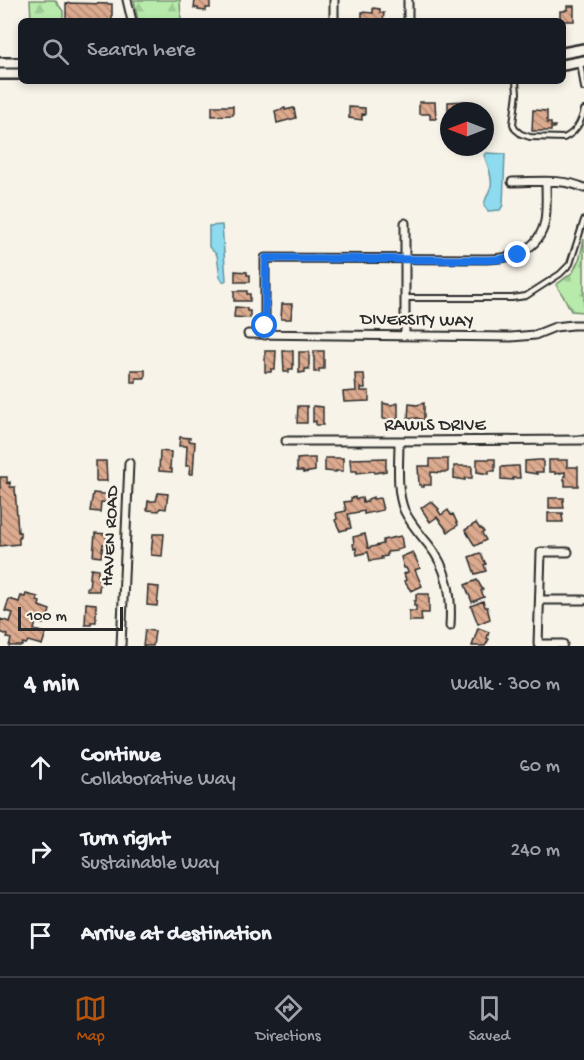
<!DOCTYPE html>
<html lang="en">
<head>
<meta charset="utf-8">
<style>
  body { margin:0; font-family:"Gochi Hand",sans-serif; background:#20242c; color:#f1f3f6 }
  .compass { position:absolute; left:440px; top:102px; width:54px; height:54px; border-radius:50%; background:#171b24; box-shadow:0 3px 9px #0003; rotate:270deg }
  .scale { position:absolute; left:18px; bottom:15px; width:105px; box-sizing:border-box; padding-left:6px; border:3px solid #2b2b2b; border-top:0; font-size:16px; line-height:21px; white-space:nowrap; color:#2b2b2b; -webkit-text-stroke:4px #f7f3e8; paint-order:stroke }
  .stop { position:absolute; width:18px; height:18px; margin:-14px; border:4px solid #1a73e8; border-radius:50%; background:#fff }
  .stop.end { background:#1a73e8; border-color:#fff; box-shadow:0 2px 6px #0008 }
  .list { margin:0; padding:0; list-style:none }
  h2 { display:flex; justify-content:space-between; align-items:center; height:78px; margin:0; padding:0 24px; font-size:26px }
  h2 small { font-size:20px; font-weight:400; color:#9ea1a6 }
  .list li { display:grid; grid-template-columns:39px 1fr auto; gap:18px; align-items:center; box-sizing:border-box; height:84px; padding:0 24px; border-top:2px solid #363941 }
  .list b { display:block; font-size:22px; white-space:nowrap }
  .list p { margin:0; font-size:20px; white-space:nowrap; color:#9ea1a6 }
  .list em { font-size:20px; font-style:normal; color:#9ea1a6 }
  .icon { flex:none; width:33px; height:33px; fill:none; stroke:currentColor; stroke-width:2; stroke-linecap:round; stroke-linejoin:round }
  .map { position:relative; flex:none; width:584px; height:646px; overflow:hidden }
  .search { position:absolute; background:#171b24; box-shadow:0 3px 9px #0003; left:18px; right:18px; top:18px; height:66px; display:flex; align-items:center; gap:15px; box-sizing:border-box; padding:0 21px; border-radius:9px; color:#9ea1a6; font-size:22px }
  .sheet { height:330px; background:#171b24 }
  nav { display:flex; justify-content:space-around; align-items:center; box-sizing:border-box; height:84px; border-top:2px solid #363941; background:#171b24; font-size:16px; color:#9ea1a6 }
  nav a { display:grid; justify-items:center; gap:3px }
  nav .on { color:#b45309 }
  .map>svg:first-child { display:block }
  .forest { fill:url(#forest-firs); stroke:#718a6b; stroke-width:1.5 }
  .water { fill:#8edaef; stroke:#6694a1; stroke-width:1.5 }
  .building { fill:url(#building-back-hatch); stroke:#2b2b2b; stroke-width:1.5 }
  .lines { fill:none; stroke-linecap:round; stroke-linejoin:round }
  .service-casing { stroke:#2b2b2b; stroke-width:8 }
  .minor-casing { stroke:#2b2b2b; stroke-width:11 }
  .secondary-casing { stroke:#2b2b2b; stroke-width:14 }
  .service { stroke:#f7f3e8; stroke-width:4 }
  .minor { stroke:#f7f3e8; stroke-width:7 }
  .secondary { stroke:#f7f3e8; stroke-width:9 }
  .route { stroke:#1a73e8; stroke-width:8 }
  .labels { text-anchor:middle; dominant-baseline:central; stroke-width:5; stroke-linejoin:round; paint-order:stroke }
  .street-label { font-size:18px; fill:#2b2b2b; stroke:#f7f3e8 }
</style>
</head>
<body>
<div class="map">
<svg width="584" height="646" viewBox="0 0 584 646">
  <defs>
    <pattern id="forest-firs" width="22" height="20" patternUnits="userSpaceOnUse" patternTransform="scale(1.5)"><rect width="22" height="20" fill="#b7eaab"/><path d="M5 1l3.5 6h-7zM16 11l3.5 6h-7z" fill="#9ec993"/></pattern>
    <pattern id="building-back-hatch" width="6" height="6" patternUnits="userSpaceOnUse" patternTransform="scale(1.5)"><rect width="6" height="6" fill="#dcaa8f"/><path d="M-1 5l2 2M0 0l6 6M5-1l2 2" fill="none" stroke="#b38b75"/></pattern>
  </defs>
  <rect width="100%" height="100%" fill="#f7f3e8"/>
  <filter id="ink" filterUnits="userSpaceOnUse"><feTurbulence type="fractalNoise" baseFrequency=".0167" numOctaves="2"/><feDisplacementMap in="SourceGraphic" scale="12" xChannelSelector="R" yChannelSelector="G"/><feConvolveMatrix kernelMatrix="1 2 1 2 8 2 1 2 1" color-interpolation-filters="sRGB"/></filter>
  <g filter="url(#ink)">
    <!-- forest -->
    <path class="forest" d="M 30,0 L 55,0 L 63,11 L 63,21 L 31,21 Z
      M 134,0 L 180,0 L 181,21 L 138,21 Z
      M 584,239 L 584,312 L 571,311 L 565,299 L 556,285 L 573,272 L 580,257 Z"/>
    <!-- water -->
    <path class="water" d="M 487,153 L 505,154 L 503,205 L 500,210 L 488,211 L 484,206 C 485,198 489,193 491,186 C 493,176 487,164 484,155 Z
      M 222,225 L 226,280 L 223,282 L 220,277 L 217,255 L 209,247 L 209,226 Z"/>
    <!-- building -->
    <path class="building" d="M 195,0 L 210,0 L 210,8 L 206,8 L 206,11 L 198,10 L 198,8 L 194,8 Z
      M 66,3 L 112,4 L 112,21 L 66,21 Z
      M 567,6 L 574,6 L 574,21 L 560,21 L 560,11 L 565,11 L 565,10 L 567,10 Z
      M 373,8 L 380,9 L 380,13 L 384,13 L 383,21 L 362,21 L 362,12 L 373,13 Z
      M 466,101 L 466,111 L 448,112 L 448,102 Z
      M 419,102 L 435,102 L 436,119 L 430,119 L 430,114 L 419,114 Z
      M 212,106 L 233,106 L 233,115 L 212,116 Z
      M 349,107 L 365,108 L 365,115 L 362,114 L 362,120 L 349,118 Z
      M 285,108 L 285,110 L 294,108 L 296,118 L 277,123 L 275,111 Z
      M 533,110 L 547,111 L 547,123 L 551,123 L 551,126 L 555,126 L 554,128 L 551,128 L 551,131 L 532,131 Z
      M 235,271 L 247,272 L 247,275 L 250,275 L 250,282 L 235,282 Z
      M 234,291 L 247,291 L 247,294 L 250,294 L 250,301 L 234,301 Z
      M 282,304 L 292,304 L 291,319 L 281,319 Z
      M 235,307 L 247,308 L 247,311 L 250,311 L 250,318 L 234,317 Z
      M 265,351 L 276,351 L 275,369 L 271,369 L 271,372 L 265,372 Z
      M 283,351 L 293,351 L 293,369 L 289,369 L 289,372 L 284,372 Z
      M 314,351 L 324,351 L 324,369 L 319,369 L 319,372 L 314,372 Z
      M 299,352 L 309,352 L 309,369 L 305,369 L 305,372 L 299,373 Z
      M 131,370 L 145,370 L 145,378 L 136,378 L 136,382 L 131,382 Z
      M 355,374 L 364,374 L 365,388 L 361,388 L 361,391 L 369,391 L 369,401 L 344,402 L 343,392 L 356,391 Z
      M 383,403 L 391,405 L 398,403 L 398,419 L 383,419 Z
      M 409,403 L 410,403 L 410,404 L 417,405 L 424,403 L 424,420 L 416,418 L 408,419 Z
      M 298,406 L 307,406 L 307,423 L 297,423 Z
      M 313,406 L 323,407 L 323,425 L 316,425 L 316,421 L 313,422 Z
      M 180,437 L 190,438 L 189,441 L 195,442 L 193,474 L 189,474 L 190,466 L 186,466 L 187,446 L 179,446 Z
      M 160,451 L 171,452 L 170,469 L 172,469 L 172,472 L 159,471 Z
      M 310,458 L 315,458 L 315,471 L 303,473 L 303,471 L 297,471 L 297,459 Z
      M 325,458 L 343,458 L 343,471 L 336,471 L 336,472 L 325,471 Z
      M 386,458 L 386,471 L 375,473 L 374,471 L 357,473 L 357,471 L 351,471 L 350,459 Z
      M 430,459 L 448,459 L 448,472 L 441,472 L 441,473 L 431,472 L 431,485 L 424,485 L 424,487 L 421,487 L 421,485 L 419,485 L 418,466 L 430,466 Z
      M 477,459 L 495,459 L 495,471 L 489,471 L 489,474 L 477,472 Z
      M 539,460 L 543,460 L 543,472 L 536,472 L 537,474 L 525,472 L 525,461 Z
      M 549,460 L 567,460 L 567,467 L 578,467 L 578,486 L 565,486 L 565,480 L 564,480 L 564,476 L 565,476 L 565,472 L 555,474 L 555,472 L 549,472 Z
      M 96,461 L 106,461 L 107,481 L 96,481 Z
      M 454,466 L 472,466 L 472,478 L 465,478 L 465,480 L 454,478 Z
      M 515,466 L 519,466 L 520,478 L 513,478 L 513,480 L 501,479 L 501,467 Z
      M 0,477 L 7,477 L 7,483 L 10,482 L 10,487 L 15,487 L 18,532 L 20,532 L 20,537 L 19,537 L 19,544 L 0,546 Z
      M 93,493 L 113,495 L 112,503 L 101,502 L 100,512 L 90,511 Z
      M 158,493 L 168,494 L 166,509 L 160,508 L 159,511 L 147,510 L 148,501 L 156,501 Z
      M 355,497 L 356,499 L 362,498 L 363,502 L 368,501 L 368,499 L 373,497 L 373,499 L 380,498 L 383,510 L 364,514 L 364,511 L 348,514 L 351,528 L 340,531 L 335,520 L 337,519 L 336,513 L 346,511 L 344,502 L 351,501 L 351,498 Z
      M 549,498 L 564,498 L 564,501 L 563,501 L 564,508 L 549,508 Z
      M 431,501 L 439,509 L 438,510 L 441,515 L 448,510 L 451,515 L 453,514 L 458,525 L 448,532 L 437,517 L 430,522 L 421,508 Z
      M 548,513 L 563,513 L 563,515 L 562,515 L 563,522 L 548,522 Z
      M 476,523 L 480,529 L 481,528 L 484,532 L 482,533 L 486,540 L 475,546 L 465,530 Z
      M 95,533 L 107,534 L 106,544 L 103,544 L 101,557 L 93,556 Z
      M 153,534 L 164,534 L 162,556 L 151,555 Z
      M 365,534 L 368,548 L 383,544 L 383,540 L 401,536 L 403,548 L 397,550 L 397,551 L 387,552 L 387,556 L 381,557 L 382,559 L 370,561 L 368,552 L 357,555 L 356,548 L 354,549 L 353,544 L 354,543 L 353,537 Z
      M 413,552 L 420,568 L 415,570 L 422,586 L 411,591 L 404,581 L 406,580 L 404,574 L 408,572 L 406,568 L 404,568 L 401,557 Z
      M 480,553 L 486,564 L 484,565 L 486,571 L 475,574 L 469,557 Z
      M 91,568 L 98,569 L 98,579 L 100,580 L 99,591 L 87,591 L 87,588 L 89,588 Z
      M 477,580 L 483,590 L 481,591 L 484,597 L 472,602 L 465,585 Z
      M 148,586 L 159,587 L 157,606 L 147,605 Z
      M 26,594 L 38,597 L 37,601 L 40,602 L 39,606 L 50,610 L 47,620 L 44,619 L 43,624 L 36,622 L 34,630 L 46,633 L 42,645 L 28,641 L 26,644 L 23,643 L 22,646 L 9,646 L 11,639 L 7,638 L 8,635 L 0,632 L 0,619 L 10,622 L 13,613 L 5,611 L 9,599 L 19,602 L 21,596 L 25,597 Z
      M 416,594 L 429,594 L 429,613 L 421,613 L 422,621 L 409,621 L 409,611 L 416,611 L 416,606 L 414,606 L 414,601 L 416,601 Z
      M 483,601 L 485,607 L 487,607 L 490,619 L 478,624 L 471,606 Z
      M 86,603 L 96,604 L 96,622 L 91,622 L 91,625 L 85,625 Z
      M 478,628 L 489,632 L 487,638 L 489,639 L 485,646 L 472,646 Z
      M 145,630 L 155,631 L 153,646 L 143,646 Z"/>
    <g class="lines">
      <defs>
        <path id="service" d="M 580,62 L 584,88
          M 516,81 L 517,93 L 513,124 L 515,129 L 521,134 L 530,137 L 564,138 C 576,132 581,123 584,110
          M 406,298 L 512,298 L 526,296 L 560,274 L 570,264 L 584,220"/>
        <path id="minor" d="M 127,0 L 132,21
          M 334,0 L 334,21
          M 408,0 L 408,21
          M 512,182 C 535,182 563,178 584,188
          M 248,334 L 511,337 L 535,335 L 555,327 L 573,325 L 584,325
          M 265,335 L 265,258 L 486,259 C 512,259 539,251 545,221 C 547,208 546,194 546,182
          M 405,336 L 405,223
          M 286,441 L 399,441 L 584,440
          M 399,441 C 399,464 396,489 404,510 C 410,523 419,533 428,544 C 448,568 452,596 450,626
          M 540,600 L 584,600
          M 563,644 L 538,644 L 541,552 L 568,552
          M 121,646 L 129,463"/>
        <path id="secondary" d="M 563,53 L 584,49
          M 0,63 L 21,63
          M 563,65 L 584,61
          M 0,74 L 21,74"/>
      </defs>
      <!-- service casing -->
      <use href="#service" class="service-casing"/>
      <!-- minor casing -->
      <use href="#minor" class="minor-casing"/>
      <!-- secondary casing -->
      <use href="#secondary" class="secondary-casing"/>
      <!-- service -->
      <use href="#service" class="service"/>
      <!-- minor -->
      <use href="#minor" class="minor"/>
      <!-- secondary -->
      <use href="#secondary" class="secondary"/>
    </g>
  </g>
  <g class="lines" filter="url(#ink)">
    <!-- route -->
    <path class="route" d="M 265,326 L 266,258 L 486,260 L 502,259 L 518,255"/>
  </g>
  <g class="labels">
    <!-- street labels -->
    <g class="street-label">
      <text transform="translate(417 321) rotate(1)">DIVERSITY WAY</text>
      <text x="435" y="426">RAWLS DRIVE</text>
      <text transform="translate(111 536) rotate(-87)">HAVEN ROAD</text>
    </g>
  </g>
</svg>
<svg class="compass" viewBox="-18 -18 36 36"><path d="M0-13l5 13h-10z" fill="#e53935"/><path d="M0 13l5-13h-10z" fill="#9ea1a6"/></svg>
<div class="scale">100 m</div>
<div class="stop" style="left:265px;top:326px"></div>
<div class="stop end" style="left:518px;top:255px"></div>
<div class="search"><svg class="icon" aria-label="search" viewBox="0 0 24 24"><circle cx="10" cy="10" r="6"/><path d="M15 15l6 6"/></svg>Search here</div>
</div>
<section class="sheet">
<h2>4 min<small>Walk · 300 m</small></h2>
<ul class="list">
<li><svg class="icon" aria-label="ahead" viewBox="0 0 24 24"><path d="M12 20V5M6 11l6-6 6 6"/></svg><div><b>Continue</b><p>Collaborative Way</p></div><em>60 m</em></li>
<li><svg class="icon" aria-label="right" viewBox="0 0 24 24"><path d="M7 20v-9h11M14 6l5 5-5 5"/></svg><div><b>Turn right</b><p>Sustainable Way</p></div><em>240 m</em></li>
<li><svg class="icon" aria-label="arrive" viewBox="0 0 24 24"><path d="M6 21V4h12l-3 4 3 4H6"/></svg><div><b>Arrive at destination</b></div></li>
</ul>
</section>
<nav>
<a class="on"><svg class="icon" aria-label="map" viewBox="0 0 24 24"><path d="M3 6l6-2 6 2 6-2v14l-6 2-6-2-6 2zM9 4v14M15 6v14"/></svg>Map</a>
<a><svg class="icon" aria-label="directions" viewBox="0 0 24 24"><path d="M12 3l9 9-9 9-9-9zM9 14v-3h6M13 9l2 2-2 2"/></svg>Directions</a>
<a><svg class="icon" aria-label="saved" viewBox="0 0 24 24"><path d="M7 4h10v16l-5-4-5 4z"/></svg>Saved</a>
</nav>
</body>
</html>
